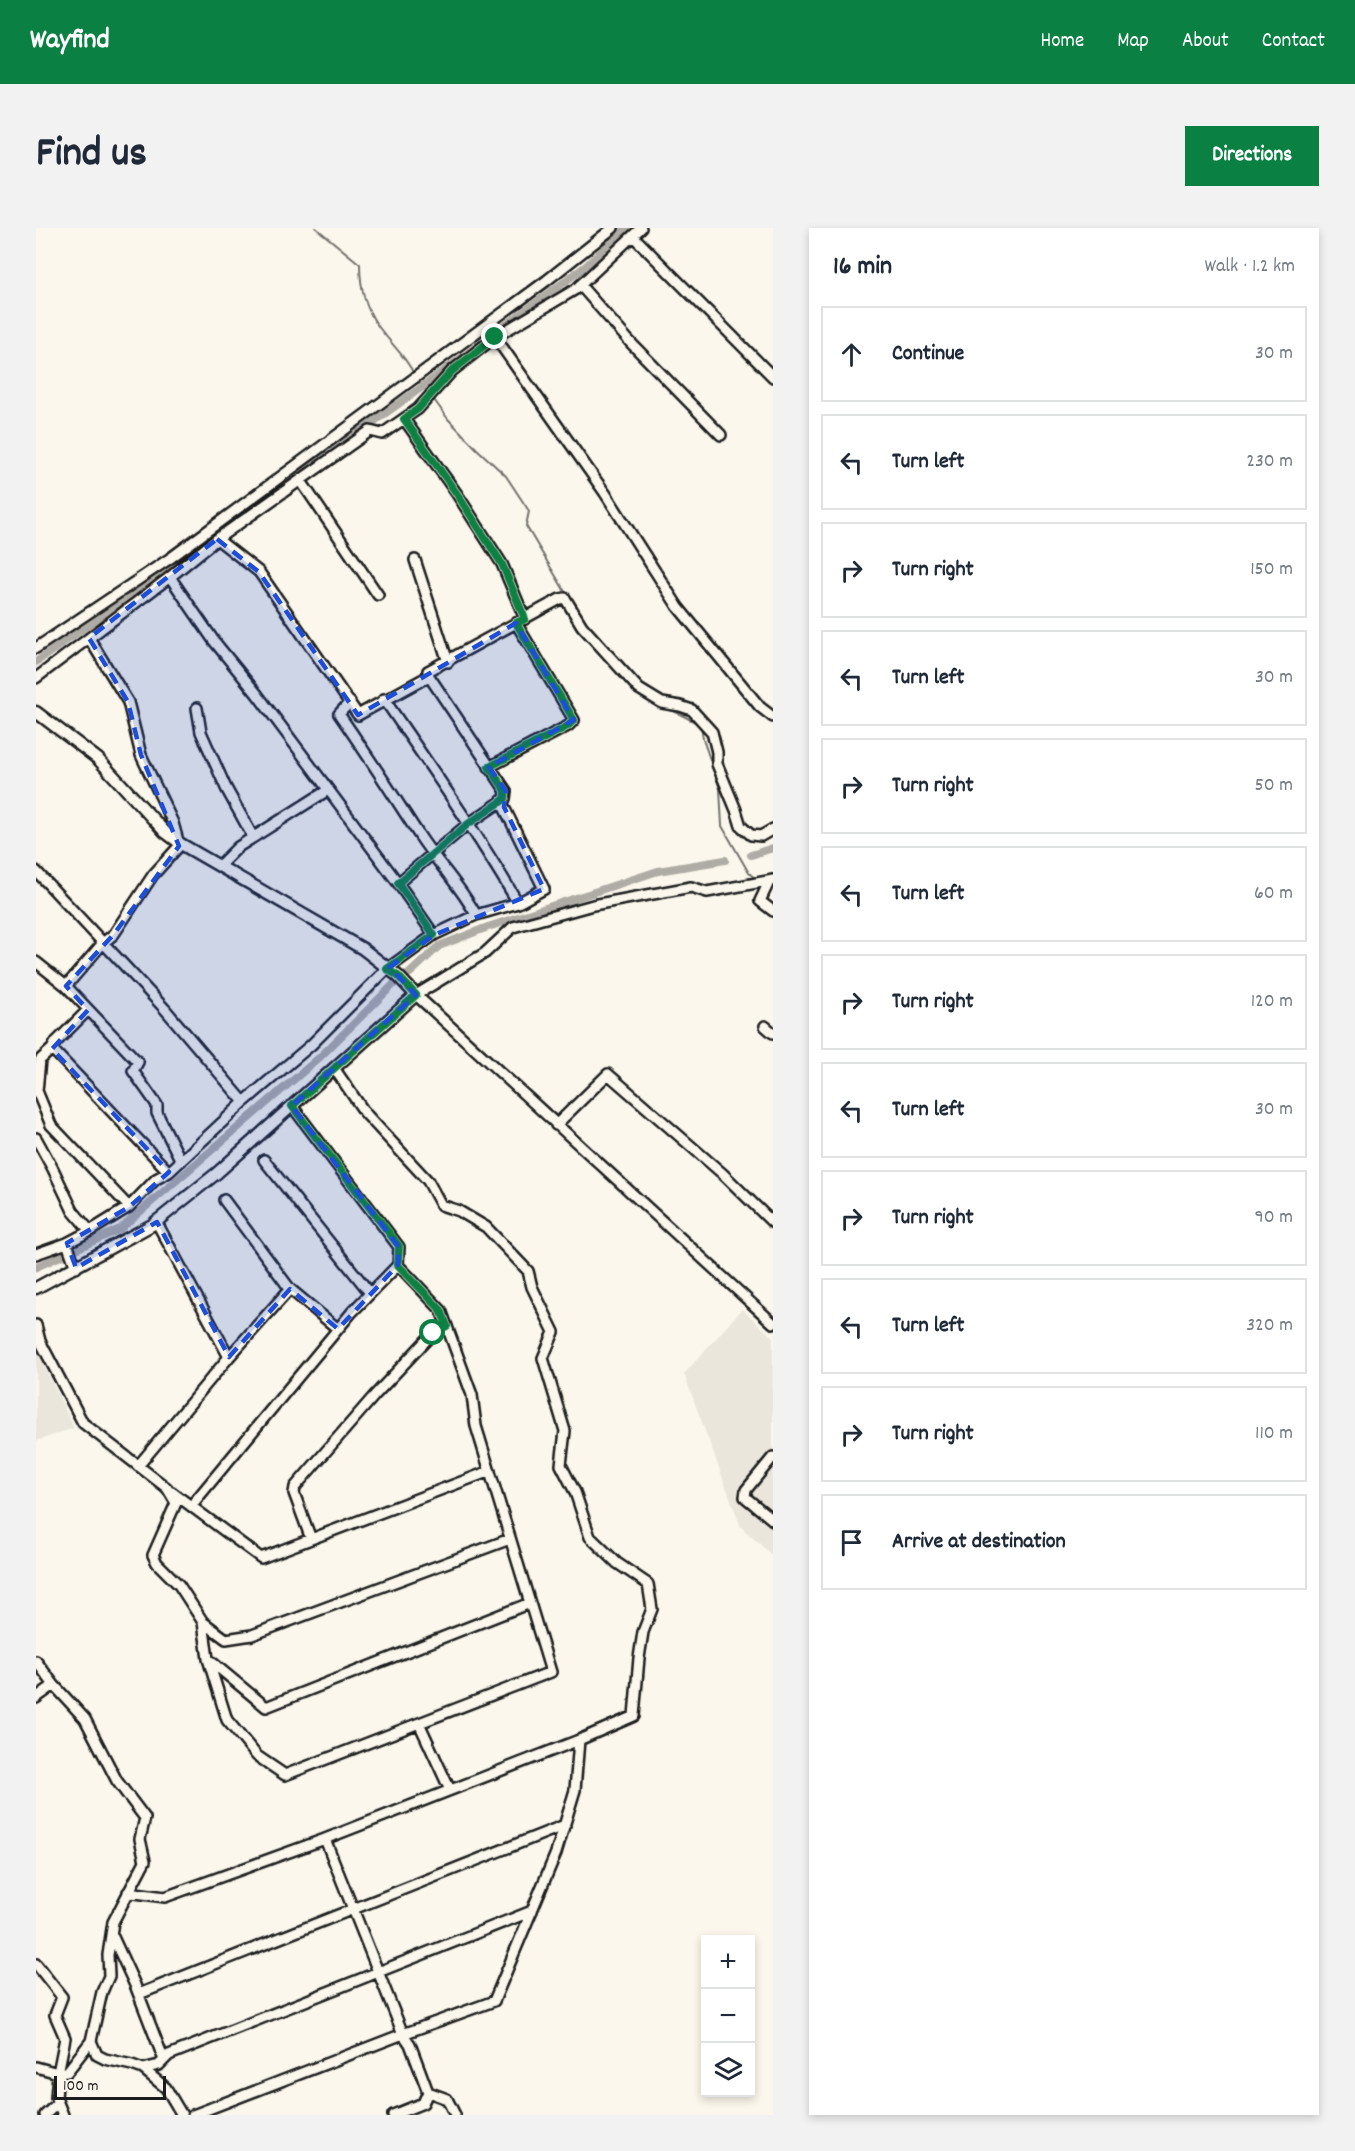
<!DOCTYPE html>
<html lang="en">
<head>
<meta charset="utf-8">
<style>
  body { margin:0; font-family:Dekko,sans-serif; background:#f2f2f3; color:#1f2937 }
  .controls { position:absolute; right:18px; bottom:18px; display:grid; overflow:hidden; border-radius:0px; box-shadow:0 3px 9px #0003 }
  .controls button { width:54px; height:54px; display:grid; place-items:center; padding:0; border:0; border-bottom:2px solid #e0e1e3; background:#fff; color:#1f2937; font:30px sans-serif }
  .scale { position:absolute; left:18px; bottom:15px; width:112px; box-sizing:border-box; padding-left:6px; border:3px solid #1c1c1c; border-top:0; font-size:16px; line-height:21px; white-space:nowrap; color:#1c1c1c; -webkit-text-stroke:4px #fbf7ec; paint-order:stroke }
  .stop { position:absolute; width:18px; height:18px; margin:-14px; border:4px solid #0b8043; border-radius:50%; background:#fff }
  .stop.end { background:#0b8043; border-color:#fff; box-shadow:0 2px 6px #0008 }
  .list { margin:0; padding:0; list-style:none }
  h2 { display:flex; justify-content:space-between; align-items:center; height:78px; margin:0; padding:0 24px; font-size:26px }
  h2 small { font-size:20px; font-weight:400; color:#747a83 }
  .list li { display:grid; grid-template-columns:39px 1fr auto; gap:18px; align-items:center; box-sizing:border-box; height:96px; margin:0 12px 12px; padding:0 12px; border:2px solid #e0e1e3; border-radius:0px }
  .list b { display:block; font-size:22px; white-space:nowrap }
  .list em { font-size:20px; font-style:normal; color:#747a83 }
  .icon { flex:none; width:33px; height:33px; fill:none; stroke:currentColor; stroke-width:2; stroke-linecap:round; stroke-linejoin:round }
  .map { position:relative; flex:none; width:737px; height:1887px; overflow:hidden; border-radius:0px }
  header { display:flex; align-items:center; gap:36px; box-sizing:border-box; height:84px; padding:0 30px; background:#0b8043; color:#fff }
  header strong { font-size:28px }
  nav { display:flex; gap:33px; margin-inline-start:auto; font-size:21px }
  .intro { display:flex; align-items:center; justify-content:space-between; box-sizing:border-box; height:144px; padding:0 36px }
  h1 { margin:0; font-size:42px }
  .button { padding:15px 27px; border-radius:0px; background:#0b8043; color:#fff; font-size:21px; font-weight:700 }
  main { display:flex; gap:36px; padding:0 36px }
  aside { flex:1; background:#fff; border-radius:0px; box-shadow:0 3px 9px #0003 }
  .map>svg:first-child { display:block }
  .built { fill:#eae6dc }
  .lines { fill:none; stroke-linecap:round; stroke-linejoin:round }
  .stream { stroke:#74726e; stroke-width:2 }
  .canal { stroke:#afaca5; stroke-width:8 }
  .minor-casing { stroke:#1c1c1c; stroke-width:14 }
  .tertiary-casing { stroke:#1c1c1c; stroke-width:15 }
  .minor { stroke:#fbf7ec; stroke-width:9 }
  .tertiary { stroke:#fbf7ec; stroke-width:10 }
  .route { stroke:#0b8043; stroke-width:8 }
  .marked { fill:#1d4ed8; fill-opacity:0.2; stroke:#1d4ed8; stroke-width:4.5; stroke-dasharray:12 8; stroke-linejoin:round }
</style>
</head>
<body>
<header>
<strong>Wayfind</strong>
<nav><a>Home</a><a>Map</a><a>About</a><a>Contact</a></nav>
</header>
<div class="intro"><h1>Find us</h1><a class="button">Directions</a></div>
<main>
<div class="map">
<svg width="737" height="1887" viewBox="0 0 737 1887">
  <rect width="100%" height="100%" fill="#fbf7ec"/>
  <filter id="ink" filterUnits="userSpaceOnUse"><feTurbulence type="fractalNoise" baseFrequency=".0167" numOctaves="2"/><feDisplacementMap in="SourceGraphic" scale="12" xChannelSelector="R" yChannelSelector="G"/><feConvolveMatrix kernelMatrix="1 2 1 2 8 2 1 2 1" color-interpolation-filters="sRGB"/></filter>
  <g filter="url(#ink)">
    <!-- built -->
    <path class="built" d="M 706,1081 L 737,1109 L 737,1328 L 705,1299 L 648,1146 Z
      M 0,1121 L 38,1200 L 0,1213 Z"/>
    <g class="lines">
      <!-- stream -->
      <path class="stream" d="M 280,0 L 324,36 C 324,58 329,80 342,98 C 354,115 369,127 378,146
        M 381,151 L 392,165
        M 396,169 L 412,191 L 441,221 L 470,248 L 493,283 L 490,298 L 531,367
        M 630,479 L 665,497 L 667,511 L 684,561 L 686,598 L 713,645 L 721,652"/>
      <!-- canal -->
      <path class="canal" d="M 0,434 L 382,162 L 550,38 L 590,0
        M 715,627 L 737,620
        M 0,1039 L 84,1001 L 284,829 L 360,754 L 374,745 L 403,718 L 452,699 L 622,643 L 689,632"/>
      <defs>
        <path id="minor" d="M 597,8 L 737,149
          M 544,57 L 594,114 L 685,207
          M 459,109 L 569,265 L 642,379 L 724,479 L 737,489
          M 368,191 L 421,266 L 466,336 L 489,391
          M 265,253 L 342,367
          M 181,311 L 223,344 L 322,487 L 393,448 L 392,443 L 524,371 L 529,370 L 546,398 L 603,461 L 626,475 L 644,478 L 656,482 L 676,504 L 681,524 L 681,536 L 700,582 L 705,598 L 715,607 L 725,608 L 737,601
          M 379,332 L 412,434
          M 134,349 L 178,413 L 221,466 L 362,655 L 432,596 L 469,571 L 470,563 L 393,448
          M 53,410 L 92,474 L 105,527 L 137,595 L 142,613
          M 0,420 L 136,329 L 510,53 L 577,0
          M 0,450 L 134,349 L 181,311 L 334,203 L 346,206 L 382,181 L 416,143 L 459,109 L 540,61 L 605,0
          M 348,471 C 394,538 441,605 482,675
          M 314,474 L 303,486 C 331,526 357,567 383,607 C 401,635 424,657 440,687
          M 161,480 L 165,504 L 190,560 L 217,609
          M 453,539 L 532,498 L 538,492 L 480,395
          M 184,637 L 202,619 L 292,562
          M 0,643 L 128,780 L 208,874
          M 737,652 L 671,664 L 655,659 L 557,677 L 477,699 L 449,725 L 380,767 L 737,1095
          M 733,654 L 724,673 L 737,683
          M 362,655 L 398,707
          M 0,734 L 30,758 L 102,834 L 97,843 L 121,877 L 121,885 L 145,933
          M 30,758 L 67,715 L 78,706 L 117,647 L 145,616
          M 52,782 L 20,814 L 16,821 L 133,944
          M 729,798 L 737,805
          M 16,821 L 4,832 L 1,863 L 15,897 L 93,979
          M 520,897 L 572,846 L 687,946 L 737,995
          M 0,910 L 17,941 L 37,983 L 54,1003
          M 228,932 L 334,1065
          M 188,972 L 254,1061
          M 120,993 L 193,1129 L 254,1061 L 302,1101
          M 31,1015 L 40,1040
          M 0,1026 L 31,1015 L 54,1003 L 93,979 L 120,951 L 133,944 L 208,874 L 275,817 L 351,741 L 398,707 L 440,687 L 482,675 L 508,661 L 465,573
          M 0,1097 L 4,1113 L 47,1195 L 131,1260 L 140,1275 L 117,1327 L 121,1335 L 143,1357 L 167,1394 L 172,1431 L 191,1492 L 221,1528 L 249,1547 L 515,1444 L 440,1198 L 436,1167 L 405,1082 L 362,1037 L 363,1019 L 256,878
          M 737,1229 L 710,1262 L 709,1269 L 737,1292
          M 102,1238 L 193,1129
          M 136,1264 L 225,1330 L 454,1243
          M 155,1278 L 316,1084 L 362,1037
          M 275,1311 L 258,1265 L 259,1259 L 338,1168 L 397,1105 L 411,1098
          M 167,1394 L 190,1411 L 216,1407 L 474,1311
          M 172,1431 L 230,1479 L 494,1375
          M 0,1433 L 18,1457 L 49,1491 L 81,1553 L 109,1590 L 104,1611 L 109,1633 L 77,1694 L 72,1727 L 73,1748 L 66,1764 L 55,1813 L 61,1827 L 69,1831 L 96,1837 L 107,1841 L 130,1860 L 146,1887
          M 0,1470 L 18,1457
          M 383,1495 L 414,1562
          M 289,1611 L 367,1806 L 458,1773 L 520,1625 L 539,1562 L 543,1512
          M 92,1664 L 129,1669 L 289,1611 L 543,1512 L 598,1488 L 603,1430 L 607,1404 L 616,1381 L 612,1356 L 581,1335 L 554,1309 L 539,1264 L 525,1237 L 529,1203 L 507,1130 L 518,1104 L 496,1059 L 492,1043 L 450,999 L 423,983 L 405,977 L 392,953 L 329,885 L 298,840
          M 76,1707 L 99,1757 L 128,1832
          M 0,1736 L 26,1769 L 19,1787 L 29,1810 L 22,1845 L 20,1870 L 27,1887
          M 103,1766 L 529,1597
          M 0,1839 L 22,1845 L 31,1844 L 55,1813
          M 107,1841 L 123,1837 L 133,1827 L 496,1683
          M 9,1887 L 22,1875
          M 157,1887 L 367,1806 L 374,1816 L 392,1864 L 411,1871 L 419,1887
          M 357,1887 L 387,1875 L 392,1864"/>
        <path id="tertiary" d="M 0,484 L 62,531 L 129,604 L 145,616 L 327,721 L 362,748 L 380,767 L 181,945 L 116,997 L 0,1060"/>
      </defs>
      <!-- minor casing -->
      <use href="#minor" class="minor-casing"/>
      <!-- tertiary casing -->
      <use href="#tertiary" class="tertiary-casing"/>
      <!-- minor -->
      <use href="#minor" class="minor"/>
      <!-- tertiary -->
      <use href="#tertiary" class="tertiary"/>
    </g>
  </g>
  <g class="lines" filter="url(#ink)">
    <!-- route -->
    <path class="route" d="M 397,1105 L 411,1098 L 405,1082 L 362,1037 L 363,1018 L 256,878 L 380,767 L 362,748 L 351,741 L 398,707 L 362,655 L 432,596 L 469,571 L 470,563 L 453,539 L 532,498 L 538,492 L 480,395 L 489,391 L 466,336 L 421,266 L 368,191 L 382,181 L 416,143 L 459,109"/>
  </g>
  <!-- marked area -->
  <path class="marked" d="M 181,311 L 223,344 L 322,487 L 480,395 L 538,492 L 453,539 L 470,563 L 468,579 L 508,661 L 398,707 L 354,739 L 380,767 L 256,878 L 363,1019 L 362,1037 L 302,1101 L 254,1061 L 193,1129 L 121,994 L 40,1040 L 31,1015 L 93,979 L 133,944 L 16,821 L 52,782 L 30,758 L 78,706 L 143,618 L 105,527 L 92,474 L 53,410 Z"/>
</svg>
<div class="controls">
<button>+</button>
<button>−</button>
<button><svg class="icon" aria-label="layers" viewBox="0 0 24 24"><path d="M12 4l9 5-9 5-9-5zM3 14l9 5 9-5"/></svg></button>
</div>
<div class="scale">100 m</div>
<div class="stop" style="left:397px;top:1105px"></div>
<div class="stop end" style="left:459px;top:109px"></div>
</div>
<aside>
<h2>16 min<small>Walk · 1.2 km</small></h2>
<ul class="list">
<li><svg class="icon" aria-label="ahead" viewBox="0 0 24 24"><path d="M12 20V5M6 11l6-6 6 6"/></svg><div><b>Continue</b></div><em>30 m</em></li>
<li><svg class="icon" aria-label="left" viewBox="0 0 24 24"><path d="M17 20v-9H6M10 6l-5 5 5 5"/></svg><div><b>Turn left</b></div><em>230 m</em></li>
<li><svg class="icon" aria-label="right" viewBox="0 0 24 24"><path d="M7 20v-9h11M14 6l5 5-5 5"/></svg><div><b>Turn right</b></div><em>150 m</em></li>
<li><svg class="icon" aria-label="left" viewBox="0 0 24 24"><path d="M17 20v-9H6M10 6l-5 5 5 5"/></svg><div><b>Turn left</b></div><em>30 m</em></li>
<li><svg class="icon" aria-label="right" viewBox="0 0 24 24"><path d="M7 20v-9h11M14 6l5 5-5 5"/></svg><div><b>Turn right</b></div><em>50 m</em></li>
<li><svg class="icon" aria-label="left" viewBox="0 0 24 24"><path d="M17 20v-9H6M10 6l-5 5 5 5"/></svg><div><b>Turn left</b></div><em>60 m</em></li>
<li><svg class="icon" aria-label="right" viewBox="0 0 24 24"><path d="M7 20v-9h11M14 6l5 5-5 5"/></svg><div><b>Turn right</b></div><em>120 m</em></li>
<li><svg class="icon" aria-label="left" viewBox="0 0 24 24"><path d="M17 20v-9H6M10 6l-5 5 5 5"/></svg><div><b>Turn left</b></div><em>30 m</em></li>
<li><svg class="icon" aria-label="right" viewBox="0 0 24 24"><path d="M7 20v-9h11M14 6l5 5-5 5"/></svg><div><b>Turn right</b></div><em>90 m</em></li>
<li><svg class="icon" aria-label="left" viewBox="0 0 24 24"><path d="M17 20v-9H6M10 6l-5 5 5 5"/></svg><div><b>Turn left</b></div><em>320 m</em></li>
<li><svg class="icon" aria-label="right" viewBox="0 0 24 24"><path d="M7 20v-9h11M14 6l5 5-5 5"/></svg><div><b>Turn right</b></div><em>110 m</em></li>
<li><svg class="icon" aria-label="arrive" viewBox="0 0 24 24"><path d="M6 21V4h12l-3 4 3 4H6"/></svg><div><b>Arrive at destination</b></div></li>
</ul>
</aside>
</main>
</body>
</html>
